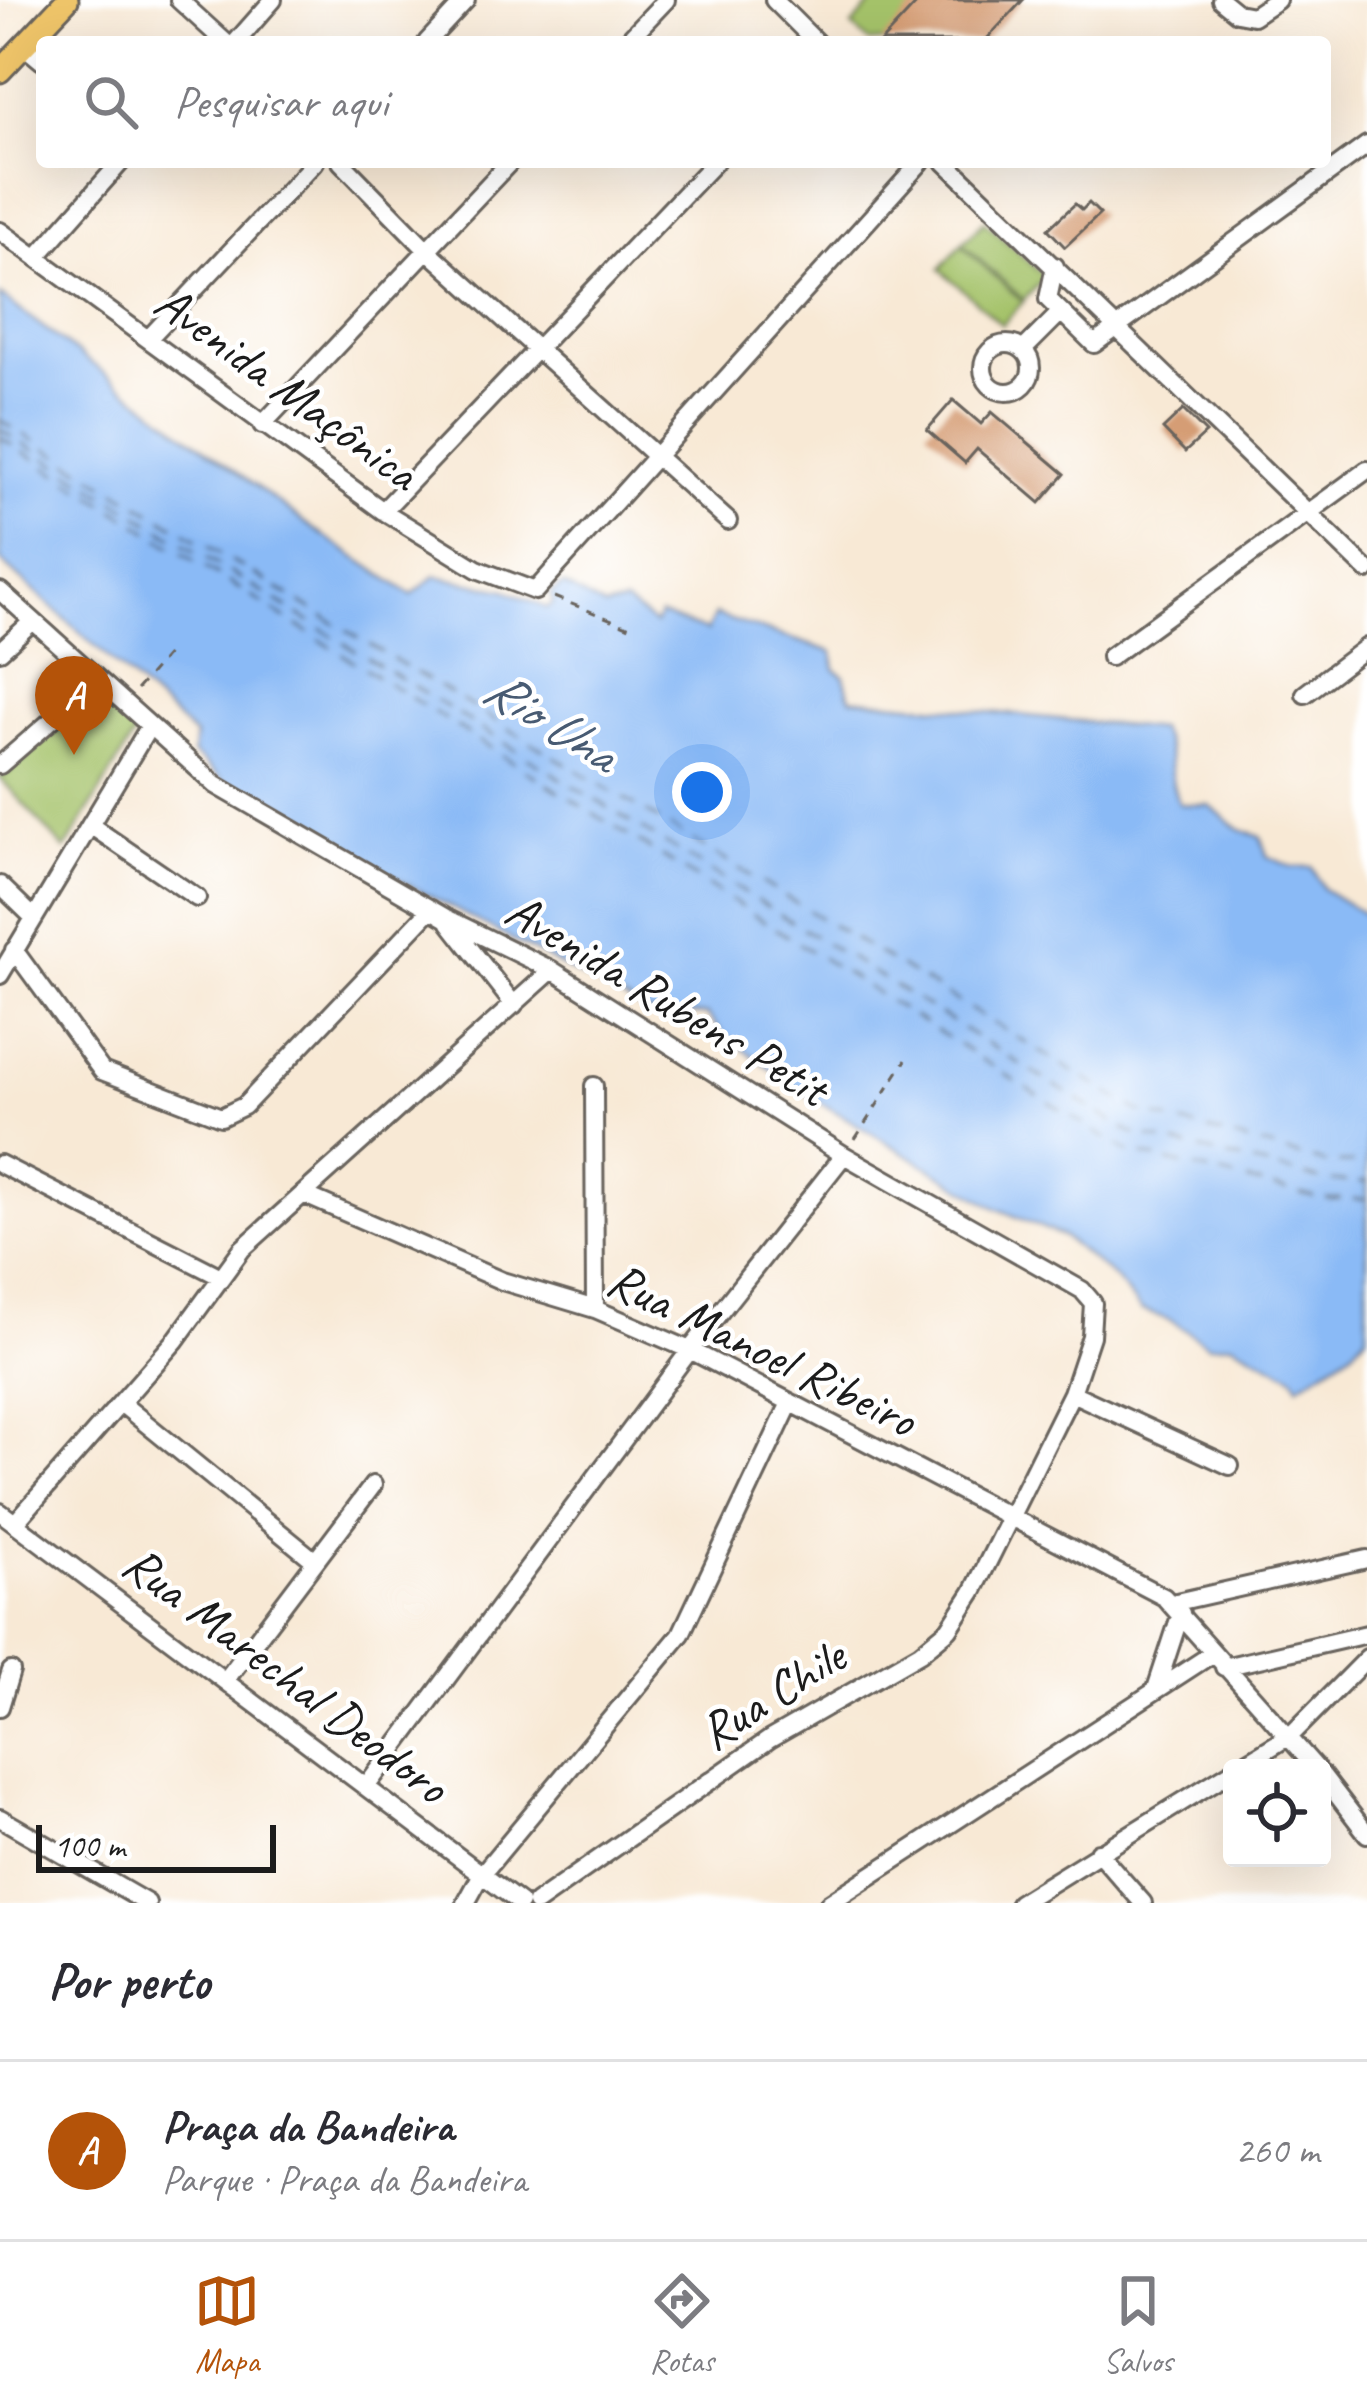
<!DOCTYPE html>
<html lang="pt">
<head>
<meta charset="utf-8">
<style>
  body { margin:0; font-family:Caveat,sans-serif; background:#f7f7f7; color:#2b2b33 }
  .controls { position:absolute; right:36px; bottom:36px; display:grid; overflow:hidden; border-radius:12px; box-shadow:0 12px 48px #0002 }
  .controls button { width:108px; height:108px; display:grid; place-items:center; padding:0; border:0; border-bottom:3px solid #e1e1e2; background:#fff; color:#2b2b33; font:60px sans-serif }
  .scale { position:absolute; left:36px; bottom:30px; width:240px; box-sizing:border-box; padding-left:12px; border:6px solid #1c1c1c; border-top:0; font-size:33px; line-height:42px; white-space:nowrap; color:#1c1c1c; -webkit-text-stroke:9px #fff; paint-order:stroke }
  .you { position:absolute; left:702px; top:792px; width:42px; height:42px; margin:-30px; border:9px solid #fff; border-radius:50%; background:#1a73e8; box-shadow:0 0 0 18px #1a73e833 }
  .badge { display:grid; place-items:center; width:78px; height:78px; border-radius:50%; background:#b45309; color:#fff; font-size:39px; font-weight:700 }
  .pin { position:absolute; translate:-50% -99px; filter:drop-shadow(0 3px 6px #0008) }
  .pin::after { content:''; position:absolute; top:63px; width:42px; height:36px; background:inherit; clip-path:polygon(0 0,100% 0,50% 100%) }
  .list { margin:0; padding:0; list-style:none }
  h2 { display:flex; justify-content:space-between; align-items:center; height:156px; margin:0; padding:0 48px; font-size:51px }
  h2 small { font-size:39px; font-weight:400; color:#7c7c81 }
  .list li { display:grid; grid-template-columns:78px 1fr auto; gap:36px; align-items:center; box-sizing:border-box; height:180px; padding:0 48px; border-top:3px solid #e1e1e2 }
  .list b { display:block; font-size:45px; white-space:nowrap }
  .list p { margin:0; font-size:39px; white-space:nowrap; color:#7c7c81 }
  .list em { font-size:39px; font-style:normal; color:#7c7c81 }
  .icon { flex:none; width:66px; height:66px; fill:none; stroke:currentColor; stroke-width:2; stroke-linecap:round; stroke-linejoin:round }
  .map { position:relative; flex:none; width:1367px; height:1903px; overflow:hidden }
  .search { position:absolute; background:#fff; box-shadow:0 12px 48px #0002; left:36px; right:36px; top:36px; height:132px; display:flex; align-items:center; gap:30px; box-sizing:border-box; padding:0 42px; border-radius:12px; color:#7c7c81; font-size:45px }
  .sheet { height:336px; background:#fff }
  nav { display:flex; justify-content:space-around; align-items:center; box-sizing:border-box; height:168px; border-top:3px solid #e1e1e2; background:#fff; font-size:33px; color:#7c7c81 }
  nav a { display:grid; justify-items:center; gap:6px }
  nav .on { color:#b45309 }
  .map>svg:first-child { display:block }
  .green { fill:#a4c269; stroke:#606f42; stroke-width:3 }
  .water { fill:#8abaf6; stroke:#536b89; stroke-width:3 }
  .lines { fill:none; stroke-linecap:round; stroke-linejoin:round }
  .ferry { stroke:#485b73; stroke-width:3; stroke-dasharray:15 12; stroke-linecap:butt }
  .building { fill:#d59d75 }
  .minor-casing { stroke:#69645d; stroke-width:22 }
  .major-casing { stroke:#69645d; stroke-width:27 }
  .path { stroke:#69645d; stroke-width:3; stroke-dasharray:9 9; stroke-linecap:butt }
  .minor { stroke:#fff; stroke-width:16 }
  .major { stroke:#eec469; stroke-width:21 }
  .labels { text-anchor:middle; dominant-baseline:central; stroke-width:9; stroke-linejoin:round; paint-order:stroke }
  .street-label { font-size:51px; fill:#1c1c1c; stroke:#fff }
  .water-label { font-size:54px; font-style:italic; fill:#485b73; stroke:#fff }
</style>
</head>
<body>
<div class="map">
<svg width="1367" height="1903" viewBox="0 0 1367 1903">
  <rect width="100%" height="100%" fill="#fff"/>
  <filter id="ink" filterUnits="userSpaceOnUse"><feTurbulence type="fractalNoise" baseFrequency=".00833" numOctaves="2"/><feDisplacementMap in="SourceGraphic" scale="24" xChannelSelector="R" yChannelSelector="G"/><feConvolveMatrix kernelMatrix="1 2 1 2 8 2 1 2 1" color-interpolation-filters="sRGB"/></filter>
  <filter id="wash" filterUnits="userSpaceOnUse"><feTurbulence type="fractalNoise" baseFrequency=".004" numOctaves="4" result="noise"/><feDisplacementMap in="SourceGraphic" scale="48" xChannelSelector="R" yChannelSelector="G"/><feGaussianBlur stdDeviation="2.7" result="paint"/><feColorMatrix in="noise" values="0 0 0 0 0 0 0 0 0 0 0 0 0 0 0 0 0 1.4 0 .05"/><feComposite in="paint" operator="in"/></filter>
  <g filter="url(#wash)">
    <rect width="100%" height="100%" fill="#f8e9d5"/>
    <!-- green -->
    <path class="green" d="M 876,0 L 923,0 L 886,42 L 869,42 L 852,26 Z
      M 984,221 L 1045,277 L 1024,300 L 962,244 Z
      M 961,245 L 1023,302 L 1002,325 L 940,269 Z
      M 97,695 L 136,732 L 65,850 L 0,778 Z"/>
    <!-- water -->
    <path class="water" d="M 0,295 L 309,526 L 412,595 L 435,576 L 506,590 L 547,608 L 553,604 L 551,593 L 563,585 L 605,608 L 625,603 L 655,624 L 660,615 L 707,631 L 715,615 L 833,652 L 835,669 L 844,676 L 850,698 L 1158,729 C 1175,753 1166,779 1180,804 L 1209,805 L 1240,830 L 1261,837 L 1267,856 L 1292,867 L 1312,867 L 1323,889 L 1367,916 L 1367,1334 L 1352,1351 L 1299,1385 L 1294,1376 L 1232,1343 L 1209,1345 L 1170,1320 L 1141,1310 L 1114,1277 L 1062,1236 L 998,1209 L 803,1092 L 724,1035 L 707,1015 L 649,1013 L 237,793 L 193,754 L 195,736 L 0,560 Z"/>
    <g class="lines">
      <!-- ferry -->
      <path class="ferry" d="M 0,420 L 1140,1112 L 1325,1163 L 1367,1163
        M 0,429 L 1131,1133 L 1327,1181 L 1367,1182
        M 0,437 L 1126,1151 L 1321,1199 L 1367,1199"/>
    </g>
    <g id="blocks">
      <!-- building -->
      <path class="building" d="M 920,0 L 1023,0 L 984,42 L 881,42 Z
        M 1089,203 L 1100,214 L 1065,247 L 1048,229 L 1075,204 L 1082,210 Z
        M 953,400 L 981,424 L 992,412 L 1065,474 L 1040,503 L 977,449 L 965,463 L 927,430 Z
        M 1183,410 L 1206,433 L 1185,452 L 1163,429 Z"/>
    </g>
  </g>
  <g filter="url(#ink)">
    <use href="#blocks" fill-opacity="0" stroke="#69645d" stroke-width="3"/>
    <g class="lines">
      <defs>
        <path id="minor" d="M 179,0 L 225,42
          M 774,0 L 816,42
          M 1221,0 L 1237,13 L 1253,16 L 1277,0
          M 236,42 L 273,0
          M 427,42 L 466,0
          M 626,42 L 666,0
          M 24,46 L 42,61
          M 341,162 L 426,249 L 728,521
          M 945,162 L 1367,570
          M 0,231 L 383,511 L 477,569 L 535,591 L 921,162
          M 37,257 L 121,162
          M 1055,266 L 1048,299 L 1094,344 L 1367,145
          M 148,339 L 315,162
          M983 368a24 24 0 1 1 48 0a24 24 0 1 1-48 0Z
          M 1023,350 L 1061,312
          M 262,425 L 510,162
          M 383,511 L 715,162
          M 0,591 L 216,785 L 446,918 L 552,970 L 844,1155 L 1082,1290 L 1093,1303 L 1091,1336 L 1072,1393 L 973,1592 L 949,1629 L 920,1653 L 770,1739 L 536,1903
          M 0,651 L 33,621
          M 1110,657 L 1367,470
          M 1305,694 L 1367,647
          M 0,765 L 98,680
          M 90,825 L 197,898
          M 0,885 L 32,916
          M 450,923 L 514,1005
          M 14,950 L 102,1071 L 221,1117 L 244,1106 L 431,909
          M 0,975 L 149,727
          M 594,1086 L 595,1309
          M 0,1164 L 219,1276
          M 305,1195 L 502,1281 L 595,1309 L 690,1350 L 1164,1597 L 1316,1768
          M 1072,1393 L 1230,1466
          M 122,1404 L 315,1561
          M 0,1512 L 520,1903
          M 15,1523 L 175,1341 L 242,1249 L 552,970
          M 1172,1603 L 1367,1559
          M 1224,1667 L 1367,1634
          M 225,1681 L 373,1485
          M 1156,1689 L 1181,1613
          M 0,1707 L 11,1671
          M 1237,1768 L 1291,1735 L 1367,1658
          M 1322,1775 L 1367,1834
          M 366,1787 L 690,1350 L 844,1155
          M 0,1818 L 147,1903
          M 1098,1852 L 1143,1903
          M 466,1903 L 482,1874 L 681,1634 L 790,1403
          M 829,1903 L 1212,1654
          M 1019,1903 L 1232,1771"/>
        <path id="major" d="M 0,71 L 67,0"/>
      </defs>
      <!-- minor casing -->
      <use href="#minor" class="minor-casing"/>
      <!-- major casing -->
      <use href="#major" class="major-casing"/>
      <!-- path -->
      <path class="path" d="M 554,597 L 630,627
        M 137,689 L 170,651
        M 855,1139 L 906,1060"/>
      <!-- minor -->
      <use href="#minor" class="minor"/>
      <!-- major -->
      <use href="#major" class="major"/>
    </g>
  </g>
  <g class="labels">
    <!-- street labels -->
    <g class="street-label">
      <text transform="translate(287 387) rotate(36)">Avenida Maçônica</text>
      <text transform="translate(667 999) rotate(31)">Avenida Rubens Petit</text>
      <text transform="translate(762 1349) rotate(26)">Rua Manoel Ribeiro</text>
      <text transform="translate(286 1674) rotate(37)">Rua Marechal Deodoro</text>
      <text transform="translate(772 1694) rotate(-32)">Rua Chile</text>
    </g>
    <!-- water labels -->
    <g class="water-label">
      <text transform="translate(551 720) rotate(32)">Rio Una</text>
    </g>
  </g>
</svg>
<div class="controls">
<button><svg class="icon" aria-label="locate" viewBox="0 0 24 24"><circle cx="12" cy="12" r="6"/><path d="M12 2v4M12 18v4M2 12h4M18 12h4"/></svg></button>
</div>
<div class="scale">100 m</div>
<div class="you"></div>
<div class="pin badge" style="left:74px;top:755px">A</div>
<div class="search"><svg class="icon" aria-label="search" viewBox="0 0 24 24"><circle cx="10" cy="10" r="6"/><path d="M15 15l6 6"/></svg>Pesquisar aqui</div>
</div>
<section class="sheet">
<h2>Por perto<small></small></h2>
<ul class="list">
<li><span class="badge">A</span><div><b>Praça da Bandeira</b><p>Parque · Praça da Bandeira</p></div><em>260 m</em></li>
</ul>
</section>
<nav>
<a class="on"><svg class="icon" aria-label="map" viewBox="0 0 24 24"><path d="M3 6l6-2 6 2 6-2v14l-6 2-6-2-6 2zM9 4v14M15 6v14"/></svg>Mapa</a>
<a><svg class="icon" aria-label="directions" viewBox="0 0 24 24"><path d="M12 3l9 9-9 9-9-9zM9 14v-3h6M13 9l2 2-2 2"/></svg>Rotas</a>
<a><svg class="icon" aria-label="saved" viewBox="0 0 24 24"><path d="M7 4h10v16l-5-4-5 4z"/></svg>Salvos</a>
</nav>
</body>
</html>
